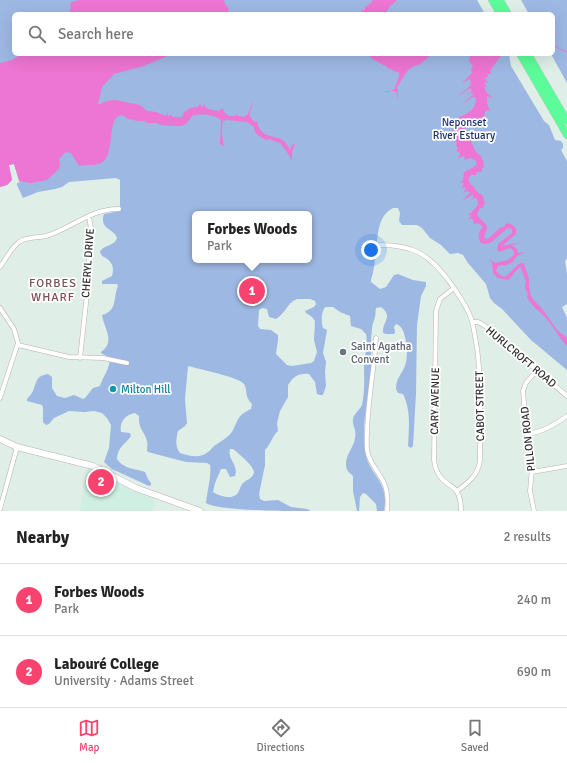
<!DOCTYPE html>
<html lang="en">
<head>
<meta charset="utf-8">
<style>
  body { margin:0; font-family:Signika,sans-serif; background:#f2f2f2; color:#222 }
  .you { position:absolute; left:371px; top:250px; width:14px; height:14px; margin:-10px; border:3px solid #fff; border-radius:50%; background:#1a73e8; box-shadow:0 0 0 6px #1a73e833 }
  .badge { display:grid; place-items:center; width:26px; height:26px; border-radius:50%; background:#f7436d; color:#fff; font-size:13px; font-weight:700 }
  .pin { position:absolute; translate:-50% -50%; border:2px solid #fff; box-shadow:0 1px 4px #0006 }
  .popup { position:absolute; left:192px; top:211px; width:120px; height:52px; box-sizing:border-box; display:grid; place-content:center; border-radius:6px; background:#fff; filter:drop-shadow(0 1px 3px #0005); font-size:13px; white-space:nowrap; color:#767676 }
  .popup b { font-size:15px; color:#222 }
  .popup::after { content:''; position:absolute; left:50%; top:100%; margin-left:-8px; border:8px solid transparent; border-top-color:#fff }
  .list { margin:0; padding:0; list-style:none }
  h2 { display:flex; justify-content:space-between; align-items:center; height:52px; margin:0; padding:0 16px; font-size:17px }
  h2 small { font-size:13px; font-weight:400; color:#767676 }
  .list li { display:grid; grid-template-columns:26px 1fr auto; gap:12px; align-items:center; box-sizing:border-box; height:72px; padding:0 16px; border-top:1px solid #e0e0e0 }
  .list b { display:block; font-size:15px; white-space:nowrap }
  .list p { margin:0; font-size:13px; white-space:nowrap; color:#767676 }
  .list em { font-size:13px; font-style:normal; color:#767676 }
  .icon { flex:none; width:22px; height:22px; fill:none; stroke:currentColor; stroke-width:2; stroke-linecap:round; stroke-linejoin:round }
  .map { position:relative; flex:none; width:567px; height:511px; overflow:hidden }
  .search { position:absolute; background:#fff; box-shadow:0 4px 16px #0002; left:12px; right:12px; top:12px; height:44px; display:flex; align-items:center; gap:10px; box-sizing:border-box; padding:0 14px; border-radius:6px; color:#767676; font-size:15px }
  .sheet { height:196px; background:#fff }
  nav { display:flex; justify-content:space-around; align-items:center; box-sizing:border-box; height:56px; border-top:1px solid #e0e0e0; background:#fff; font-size:11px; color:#767676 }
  nav a { display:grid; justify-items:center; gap:2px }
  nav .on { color:#f7436d }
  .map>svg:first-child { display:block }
  .education { fill:#cfefe3 }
  .green { fill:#9db8e3; fill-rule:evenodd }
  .water { fill:#ed75d3 }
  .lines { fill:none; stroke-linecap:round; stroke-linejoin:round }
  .stream { stroke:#ed75d3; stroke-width:1 }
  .minor-casing { stroke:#bdb0b2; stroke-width:5 }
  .secondary-casing { stroke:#bdb0b2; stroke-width:7 }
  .motorway-casing { stroke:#cdcdcd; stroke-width:8 }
  .minor { stroke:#fff; stroke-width:4 }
  .secondary { stroke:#fff; stroke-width:6 }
  .motorway { stroke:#5cfc9a; stroke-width:7 }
  .worship-dot { fill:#6b7280; stroke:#fff; stroke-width:1.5 }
  .culture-dot { fill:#0f9aa8; stroke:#fff; stroke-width:1.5 }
  .labels { text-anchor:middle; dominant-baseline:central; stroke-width:3.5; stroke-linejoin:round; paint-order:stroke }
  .park-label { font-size:11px; fill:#1c306a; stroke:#fff }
  .street-label { font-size:11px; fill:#2d2d2d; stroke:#fff }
  .worship-label { font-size:11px; fill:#5b616d; stroke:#fff; text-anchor:start }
  .culture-label { font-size:11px; fill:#0d838f; stroke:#fff; text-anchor:start }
  .neighbourhood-label { font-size:12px; letter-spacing:1px; fill:#7d4d58; stroke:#fff }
</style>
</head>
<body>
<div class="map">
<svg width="567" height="511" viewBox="0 0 567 511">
  <rect width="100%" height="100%" fill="#dfeee7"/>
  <!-- education -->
  <path class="education" d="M 87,468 L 100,473 L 134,491 L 155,500 L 153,511 L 80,511 Z"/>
  <!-- green -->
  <path class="green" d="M 0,0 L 477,0 L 485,14 L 14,14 L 14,54 L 509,54 L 511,66 L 544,121 L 549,125 L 555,140 L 561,141 L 563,144 L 563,148 L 561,150 L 567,161 L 567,259 L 565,261 L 567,274 L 567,304 L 562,307 L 567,318 L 567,370 L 531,340 L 502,309 L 494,303 L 490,298 L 486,284 L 468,263 L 463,255 L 458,253 L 450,254 L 441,245 L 430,238 L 422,228 L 417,225 L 402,225 L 399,221 L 400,213 L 398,208 L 393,208 C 377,216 378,236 376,252 C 375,261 374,270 371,280 L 371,282 L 380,289 L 386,287 L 394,275 L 398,274 L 413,280 L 426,282 L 426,286 L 421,296 L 417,325 L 416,393 L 413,446 L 411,448 L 408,446 C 409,428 411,410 403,394 L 398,393 L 396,389 C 396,376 404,373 406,362 C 408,354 407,326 396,324 L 394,327 L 395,332 L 394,334 L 386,334 L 383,333 C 382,321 394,317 381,307 L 376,308 C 375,311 376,314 375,317 C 374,321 372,324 372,329 C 370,342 372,355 371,369 C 369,394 361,427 365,451 C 368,475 390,480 384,511 L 377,511 L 376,504 L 366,494 L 363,493 L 360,497 L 359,511 L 357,511 L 353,491 L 353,476 C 349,472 346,471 346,464 C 346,454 354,447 355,438 C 357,429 352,426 353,420 C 353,414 360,410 362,405 C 365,392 364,378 364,365 C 365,354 368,344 366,334 L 361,329 L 351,326 L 350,316 L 340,312 L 333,307 L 325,307 C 321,313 321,322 323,328 L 327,330 L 323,353 L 326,362 L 325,372 L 326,386 L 323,395 L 320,395 L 317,394 L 315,382 L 309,374 C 298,373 294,376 288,385 L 288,397 L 280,411 L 277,423 L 278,431 C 272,436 271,444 265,450 L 265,465 L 259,494 L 260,499 L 264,501 L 278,500 L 291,507 L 307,509 L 311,511 C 291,511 219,511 206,503 C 207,493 212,473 210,465 L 207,463 L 186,462 L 148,452 L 147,451 C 147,448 148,444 147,441 C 145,432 138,429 139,416 L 135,413 C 125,415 119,422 121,432 L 130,433 L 131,436 C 125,445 118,446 117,459 C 125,470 134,468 145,472 L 148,479 L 151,483 L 151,485 L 149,486 L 112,469 L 104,462 L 109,448 L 111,425 L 107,418 L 102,413 L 94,411 L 84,412 L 69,411 L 54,418 L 49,424 L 46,425 L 43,422 L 43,408 L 42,405 L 27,401 L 27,399 C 29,396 32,394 33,391 C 37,381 36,376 48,374 L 52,377 L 52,388 L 57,396 L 65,398 L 74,395 L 83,399 L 85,398 L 93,388 L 100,386 C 103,376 110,369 110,358 L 101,353 L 101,352 C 116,341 104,329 102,315 C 118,311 113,297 118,286 L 117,284 L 102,284 L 102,281 L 112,276 C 115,266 111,260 102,256 L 100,252 C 104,244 114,247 117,238 C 114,228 99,230 104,214 L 120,211 L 120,180 L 116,178 L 69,182 L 62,187 L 55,189 L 38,192 L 23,198 L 17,185 L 17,183 L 20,182 L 14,164 L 9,165 L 12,180 L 7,185 L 0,187 ZM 195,214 L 309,214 L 309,260 L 195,260 ZM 297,299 L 310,299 L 315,301 L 316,304 L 314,307 L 305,311 L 306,313 L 312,317 L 315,321 L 314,340 L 317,352 L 314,361 L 311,363 L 292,366 L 287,365 L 276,354 L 278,340 L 278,335 L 271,330 L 260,329 L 258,326 L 259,310 L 262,308 L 267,309 L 269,317 L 276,319 C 285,314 287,303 297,299 ZM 188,366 C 198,369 239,377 244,384 C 248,391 244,396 252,404 L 251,409 C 238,415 239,418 233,430 C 230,436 223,440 217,444 C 213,446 211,450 208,452 C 200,459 189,456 180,453 C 175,447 176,439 178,431 L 185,426 L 187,423 L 185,399 ZM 230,449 L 233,449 C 238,453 254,466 254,472 C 254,478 246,480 243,483 C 240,486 240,491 237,494 C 231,500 219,496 213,492 L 215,483 L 221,469 L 226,469 L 230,477 L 235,476 C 239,464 227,460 230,449 Z
    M 521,0 L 567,0 L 567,83 L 551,54 L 553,54 L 553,14 L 529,14 Z"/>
  <!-- water -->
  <path class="water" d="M 79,0 L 224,0 L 225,4 L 229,9 L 227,14 L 70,14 L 71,2 Z
    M 373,0 L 397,0 L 390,6 L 385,14 L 363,14 L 361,10 L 365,10 L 365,7 L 369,5 L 367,3 L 370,4 Z
    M 22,54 L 172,54 L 144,66 L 114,74 L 102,87 L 98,104 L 100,104 L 106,101 L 115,100 L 140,105 L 147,111 L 156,112 L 166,116 L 168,112 L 168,116 L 171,115 L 173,117 L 182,117 L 184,112 L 186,111 L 190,108 L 197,107 L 200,104 L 202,108 L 204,104 L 206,108 C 210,110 215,110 219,111 L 223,108 L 224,112 L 229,116 L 235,116 L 237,114 L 238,116 L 244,117 L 248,114 L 253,101 C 252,112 245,114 255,122 L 257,121 C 260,143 282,131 288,147 L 289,147 L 289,151 L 292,145 L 295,144 L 292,152 L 292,161 C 291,158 283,146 280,143 L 269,139 L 266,140 L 259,136 L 255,132 L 254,127 L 247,122 L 227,120 L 223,121 C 221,126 222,143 225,147 L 220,144 L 221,120 C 213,114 203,114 193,115 L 186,124 L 181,126 L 173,126 L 161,125 L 156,123 L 148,123 L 145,121 L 138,121 L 128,119 L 122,115 C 120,116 118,116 117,117 C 109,123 113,153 104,161 C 98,167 86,164 79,166 L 71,153 L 66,152 L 59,159 L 60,165 L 59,169 L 47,180 L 31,183 L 19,181 L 14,164 L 9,165 L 12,180 L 7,185 L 0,187 L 0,63 L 12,60 Z
    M 369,54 L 432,54 L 419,65 L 414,66 L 408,70 L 397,87 L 398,94 L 397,100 L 397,94 L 395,91 L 382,91 L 388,92 L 395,89 C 395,84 400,78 399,73 L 388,68 L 388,69 L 387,67 L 371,58 Z
    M 468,54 L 502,54 L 490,71 L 491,74 L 487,74 L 489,78 L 487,77 L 485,78 L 488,83 L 484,82 L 487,88 L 484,86 L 486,92 L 493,98 L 487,96 L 487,103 L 490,111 L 488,110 L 485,112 L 484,117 L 486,120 C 482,118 477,119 474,123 L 478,127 L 470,124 L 466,127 L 464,131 L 472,143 L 475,151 L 482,157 L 481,159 L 483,160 L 484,167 L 482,168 L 482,172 L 477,172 L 476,175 L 471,175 L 468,179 L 471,185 L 473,186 L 476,191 L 483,196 L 484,202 L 486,204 L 484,204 L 483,208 L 480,208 L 477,214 C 479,220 486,221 487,228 C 487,231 484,234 484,238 L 488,239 L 501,227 L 501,228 L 505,226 L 506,223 L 513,225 L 516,229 L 516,234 L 502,246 L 523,242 L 512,245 L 517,249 L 518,253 L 525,252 L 517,256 L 513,261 L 515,261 L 506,265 L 498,266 L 496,271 L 499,274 L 504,277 C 511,274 513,266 522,263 L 524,264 L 529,279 L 529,287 L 531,297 L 543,310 L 557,330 L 567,338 L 567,346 C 558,337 553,325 544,316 C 538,310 531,305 527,297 L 528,294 L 525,288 L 526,282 L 521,268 L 520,267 C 515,271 511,278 508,280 L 498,278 L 493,273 L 492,263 L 489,259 L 495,263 L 508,260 L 514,255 L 514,251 L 510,248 L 499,252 L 497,249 L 498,244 L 512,233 L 512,229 L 508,228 L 490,243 L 483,244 L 480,242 C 478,236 478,233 482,228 L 482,226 L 478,223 L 473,224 L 474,222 L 472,218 L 468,220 L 471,216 L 468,214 L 471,213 L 478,205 L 477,199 L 476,198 L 472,199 L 474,196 L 472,195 L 462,201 L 470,193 L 467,191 L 463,193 L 466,189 L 464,187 L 461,189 L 464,183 L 460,182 L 463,180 L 464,172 C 468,170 475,167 477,164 L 475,160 L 471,158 L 464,160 L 465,158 L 464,156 L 458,158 L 460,154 L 459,152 L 456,151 L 458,148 L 456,145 L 457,142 L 454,142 L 456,140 L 454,136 L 455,132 L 452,132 L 459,119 L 453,121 C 463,114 476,113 476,98 L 473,97 L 462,104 L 474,94 L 471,93 L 467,95 L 472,91 L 470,88 L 456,98 L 471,85 L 470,79 L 462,83 L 472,73 L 471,69 L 473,66 L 469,61 L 470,55 Z"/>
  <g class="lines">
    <!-- stream -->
    <path class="stream" d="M 553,27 L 554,29 L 553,32
      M 553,43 L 556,47 L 567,52"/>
    <defs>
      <path id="minor" d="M 380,245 C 413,245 429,254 449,281 C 457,293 466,304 471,318 C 474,327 475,338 477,348 C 482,386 480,423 480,461 C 478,475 468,483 457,491
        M 0,267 C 6,259 11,248 19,242 C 26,237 37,238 46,236 C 70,229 92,208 119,209
        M 454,288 L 440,299 L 436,311 L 434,460 C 435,470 439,478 448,484 C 451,486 455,488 457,492 C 461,498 461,505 461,511
        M 0,308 L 14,329 L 18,343 L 0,398
        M 472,322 L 478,322 L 485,326 L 567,396
        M 376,338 C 374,375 365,413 367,450 C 369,463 379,472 384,483 C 388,492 388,501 387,511
        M 18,345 L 69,357 L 103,358 L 127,363
        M 80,358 L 87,294 L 91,229 L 89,216
        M 527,434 C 543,432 554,425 567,416
        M 532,472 L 567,466
        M 0,509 L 17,447
        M 534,511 L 530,491 L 532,469 L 527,437 L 523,391 L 526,383 L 537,370"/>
      <path id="secondary" d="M 0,439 L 17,447 L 93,466 L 136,488 L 200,511"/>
      <path id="motorway" d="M 492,0 L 500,14
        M 500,0 L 508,14
        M 520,54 L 567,135
        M 528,54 L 567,121"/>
    </defs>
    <!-- minor casing -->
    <use href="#minor" class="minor-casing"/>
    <!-- secondary casing -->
    <use href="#secondary" class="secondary-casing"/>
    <!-- motorway casing -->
    <use href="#motorway" class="motorway-casing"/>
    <!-- minor -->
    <use href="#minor" class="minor"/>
    <!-- secondary -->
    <use href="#secondary" class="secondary"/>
    <!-- motorway -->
    <use href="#motorway" class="motorway"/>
  </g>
  <!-- markers -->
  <circle class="worship-dot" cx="343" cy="352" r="4"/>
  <circle class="culture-dot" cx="113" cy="389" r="4"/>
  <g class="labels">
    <!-- park labels -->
    <g class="park-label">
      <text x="464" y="122">Neponset<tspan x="464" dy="13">River Estuary</tspan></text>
    </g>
    <!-- street labels -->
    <g class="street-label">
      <text transform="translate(88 263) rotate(-86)">CHERYL DRIVE</text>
      <text transform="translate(521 357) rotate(40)">HURLCROFT ROAD</text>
      <text transform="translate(435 401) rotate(-89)">CARY AVENUE</text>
      <text transform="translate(480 406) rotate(-91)">CABOT STREET</text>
      <text transform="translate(528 439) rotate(-96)">PILLON ROAD</text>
    </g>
    <!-- worship labels -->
    <g class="worship-label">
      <text x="351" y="346">Saint Agatha<tspan x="351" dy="13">Convent</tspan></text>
    </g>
    <!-- culture labels -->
    <g class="culture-label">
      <text x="121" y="389">Milton Hill</text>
    </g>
    <!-- neighbourhood labels -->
    <g class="neighbourhood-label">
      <text x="53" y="283">FORBES<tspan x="53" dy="14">WHARF</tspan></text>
    </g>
  </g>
</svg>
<div class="you"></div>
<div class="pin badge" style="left:252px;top:291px">1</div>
<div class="popup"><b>Forbes Woods</b>Park</div>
<div class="pin badge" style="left:101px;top:482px">2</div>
<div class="search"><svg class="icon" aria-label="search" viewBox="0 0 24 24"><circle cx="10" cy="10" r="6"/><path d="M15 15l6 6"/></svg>Search here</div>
</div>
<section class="sheet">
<h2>Nearby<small>2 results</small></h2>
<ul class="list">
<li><span class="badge">1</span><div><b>Forbes Woods</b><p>Park</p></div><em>240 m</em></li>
<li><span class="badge">2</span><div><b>Labouré College</b><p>University · Adams Street</p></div><em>690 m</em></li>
</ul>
</section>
<nav>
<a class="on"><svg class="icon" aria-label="map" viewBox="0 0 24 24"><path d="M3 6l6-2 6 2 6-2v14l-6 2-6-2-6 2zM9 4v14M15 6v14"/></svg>Map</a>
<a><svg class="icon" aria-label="directions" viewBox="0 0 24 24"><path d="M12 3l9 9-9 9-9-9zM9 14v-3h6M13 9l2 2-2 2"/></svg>Directions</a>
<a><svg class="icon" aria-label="saved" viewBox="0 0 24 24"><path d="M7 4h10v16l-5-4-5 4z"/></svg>Saved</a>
</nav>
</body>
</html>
